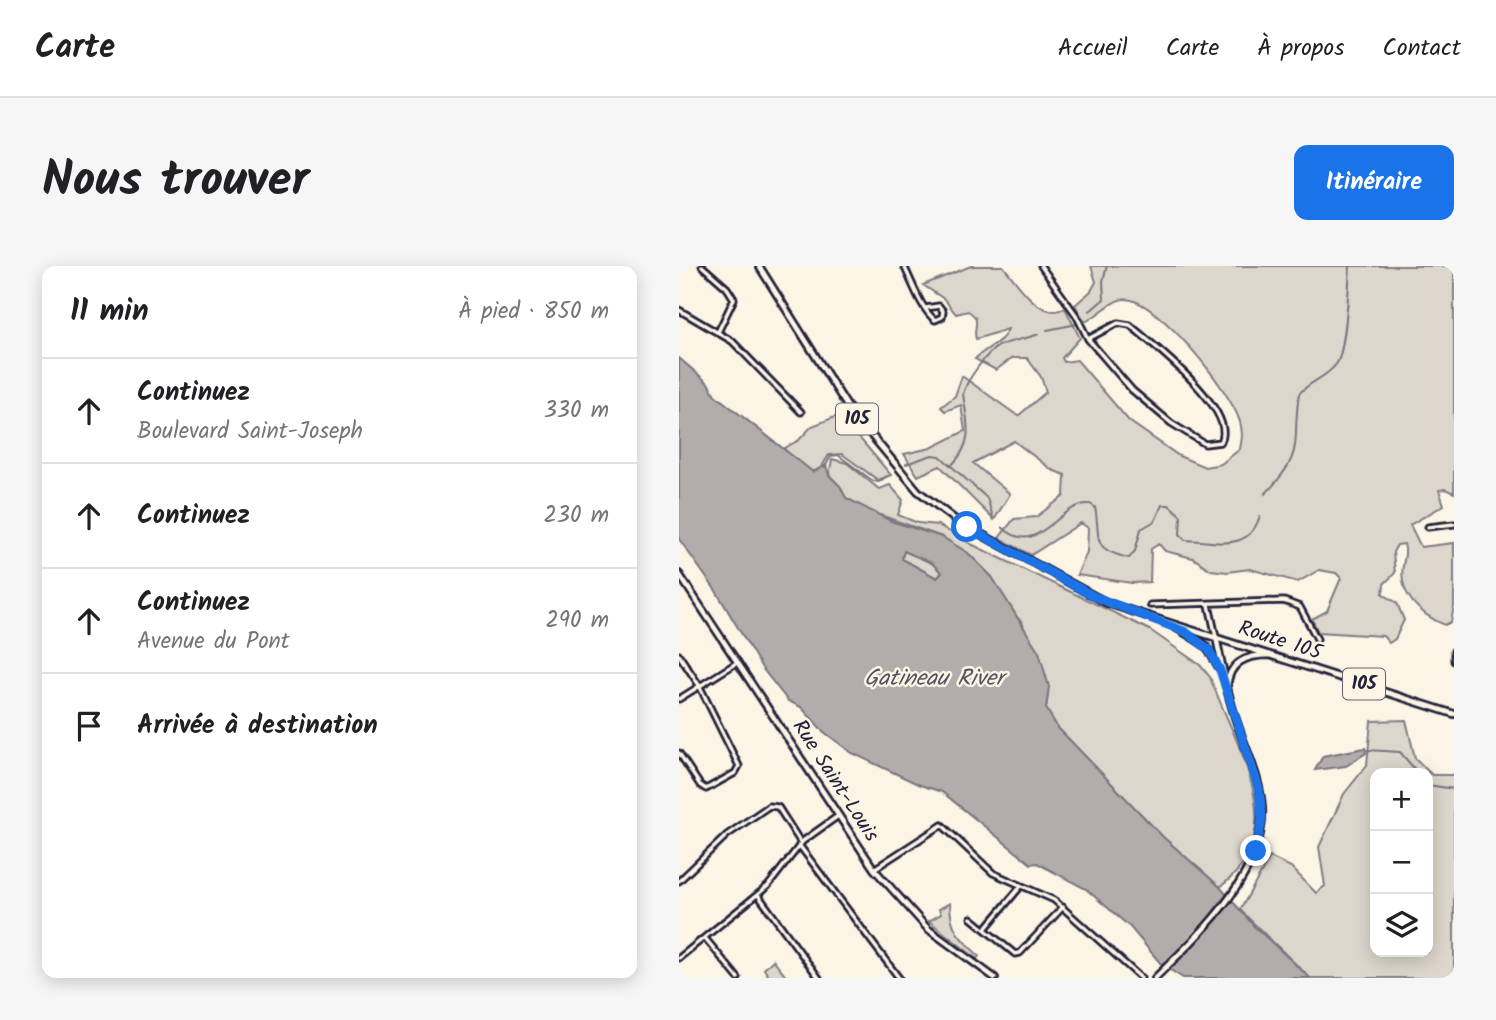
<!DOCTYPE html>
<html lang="fr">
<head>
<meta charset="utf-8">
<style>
  body { margin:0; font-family:Kalam,sans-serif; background:#f6f6f6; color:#202124 }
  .controls { position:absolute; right:21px; bottom:21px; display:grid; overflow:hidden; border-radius:14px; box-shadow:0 4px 18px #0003 }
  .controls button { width:63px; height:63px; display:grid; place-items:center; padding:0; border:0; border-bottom:2px solid #e0e0e0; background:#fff; color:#202124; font:35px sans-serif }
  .stop { position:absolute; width:21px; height:21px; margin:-16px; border:5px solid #1a73e8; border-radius:50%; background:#fff }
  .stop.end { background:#1a73e8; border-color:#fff; box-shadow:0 2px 7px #0008 }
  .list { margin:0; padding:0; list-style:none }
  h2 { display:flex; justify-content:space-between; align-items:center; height:91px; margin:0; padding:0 28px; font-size:30px }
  h2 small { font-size:23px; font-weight:400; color:#757577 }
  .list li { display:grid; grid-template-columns:46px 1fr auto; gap:21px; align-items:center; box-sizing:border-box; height:105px; padding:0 28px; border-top:2px solid #e0e0e0 }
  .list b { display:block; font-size:26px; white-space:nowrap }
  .list p { margin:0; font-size:23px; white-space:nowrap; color:#757577 }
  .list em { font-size:23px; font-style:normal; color:#757577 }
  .icon { flex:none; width:38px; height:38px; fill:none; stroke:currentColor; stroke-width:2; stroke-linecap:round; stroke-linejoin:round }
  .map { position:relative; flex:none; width:775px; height:712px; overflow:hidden; border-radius:14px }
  header { display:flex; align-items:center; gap:42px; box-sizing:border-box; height:98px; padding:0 35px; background:#fff; border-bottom:2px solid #e0e0e0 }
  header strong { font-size:33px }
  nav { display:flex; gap:38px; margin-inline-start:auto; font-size:24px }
  .intro { display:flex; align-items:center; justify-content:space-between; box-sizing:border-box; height:168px; padding:0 42px }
  h1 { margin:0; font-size:49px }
  .button { padding:18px 32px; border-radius:14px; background:#1a73e8; color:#fff; font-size:24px; font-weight:700 }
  main { display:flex; gap:42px; padding:0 42px }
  aside { flex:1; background:#fff; border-radius:14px; box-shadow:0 4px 18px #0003 }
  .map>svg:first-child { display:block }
  .green { fill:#dcd6cc; stroke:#7f7c84; stroke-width:2; fill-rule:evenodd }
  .water { fill:#b2adab; stroke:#78757e; stroke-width:2; fill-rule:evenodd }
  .pier { fill:#fcf5e5 }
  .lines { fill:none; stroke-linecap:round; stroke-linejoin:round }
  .stream { stroke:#78757e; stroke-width:2 }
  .minor-casing { stroke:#22223b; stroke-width:9 }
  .major-casing { stroke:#22223b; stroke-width:10 }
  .minor { stroke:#fcf5e5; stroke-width:3.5 }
  .major { stroke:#fcf5e5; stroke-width:4.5 }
  .route { stroke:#1a73e8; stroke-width:9 }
  .labels { text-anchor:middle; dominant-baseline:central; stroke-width:5; stroke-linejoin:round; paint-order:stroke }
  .shield { fill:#fcf5e5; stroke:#63616e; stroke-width:2 }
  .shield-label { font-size:19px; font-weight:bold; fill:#22223b }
  .street-label { font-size:21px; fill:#22223b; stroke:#fcf5e5 }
  .water-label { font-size:23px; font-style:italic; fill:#545362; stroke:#fcf5e5 }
</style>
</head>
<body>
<header>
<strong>Carte</strong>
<nav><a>Accueil</a><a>Carte</a><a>À propos</a><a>Contact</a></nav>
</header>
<div class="intro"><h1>Nous trouver</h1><a class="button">Itinéraire</a></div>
<main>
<aside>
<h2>11 min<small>À pied · 850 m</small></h2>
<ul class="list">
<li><svg class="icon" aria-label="ahead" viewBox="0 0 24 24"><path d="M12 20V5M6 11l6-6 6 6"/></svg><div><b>Continuez</b><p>Boulevard Saint-Joseph</p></div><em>330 m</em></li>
<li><svg class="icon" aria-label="ahead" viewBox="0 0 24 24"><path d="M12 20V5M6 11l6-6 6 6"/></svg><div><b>Continuez</b></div><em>230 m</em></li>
<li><svg class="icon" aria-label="ahead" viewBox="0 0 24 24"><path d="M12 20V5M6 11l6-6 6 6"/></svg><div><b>Continuez</b><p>Avenue du Pont</p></div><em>290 m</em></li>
<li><svg class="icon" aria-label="arrive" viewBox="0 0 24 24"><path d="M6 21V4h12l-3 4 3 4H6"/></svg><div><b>Arrivée à destination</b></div></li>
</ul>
</aside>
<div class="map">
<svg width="775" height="712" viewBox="0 0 775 712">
  <rect width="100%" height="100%" fill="#fcf5e5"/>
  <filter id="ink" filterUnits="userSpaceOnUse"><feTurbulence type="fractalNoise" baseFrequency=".0143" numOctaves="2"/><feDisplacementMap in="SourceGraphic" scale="14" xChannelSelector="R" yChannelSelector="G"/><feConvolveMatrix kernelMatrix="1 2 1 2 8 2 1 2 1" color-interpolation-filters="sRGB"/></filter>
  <g filter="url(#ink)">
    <!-- green -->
    <path class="green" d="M 292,0 L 324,0 C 338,16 361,56 386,42 L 401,72 L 383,92 L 385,96 L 398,94 L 450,155 L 500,190 L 526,201 L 542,198 L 561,183 C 563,173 564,166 561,156 C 552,125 480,35 447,33 C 434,32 418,51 406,56 L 396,39 L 412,25 L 417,16 L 412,0 L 775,0 L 775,227 L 766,223 L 760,224 L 765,239 L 731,259 L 742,281 L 775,277 L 775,340 L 772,356 L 766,359 C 742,349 719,329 724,300 C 725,291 728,287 725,278 L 718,279 L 714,286 L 716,307 L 705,318 L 704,328 L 718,337 L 725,354 L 716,373 L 710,377 L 704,370 L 639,366 L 633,353 L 648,345 L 662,312 L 657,307 L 640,304 L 619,316 L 571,303 L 548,306 L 532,304 L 514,292 L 486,285 L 480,278 L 472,283 L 471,316 L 453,317 L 398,309 L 408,286 L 409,262 L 402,257 L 352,289 L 320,272 L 335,253 L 357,251 L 385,230 L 386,209 L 373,204 L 335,175 L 294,197 L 331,228 L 315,254 L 261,200 L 239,210 L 225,188 L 252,182 L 286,165 L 282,139 L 266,145 L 262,141 L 276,130 L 283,110 L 339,150 L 367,126 L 362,111 L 348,92 L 333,92 L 317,104 L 296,93 C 306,82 325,76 329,63 L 297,73 C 293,61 304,54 289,45 L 277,48 L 265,33 L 244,19 Z
      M 161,149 L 212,209 L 199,214 L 163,188 L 150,189 L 140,205 L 134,206 L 102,184 L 120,174 L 133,160 Z
      M 153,193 L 168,197 L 200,223 L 211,219 L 224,234 L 219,249 L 239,257 L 259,259 L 292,278 L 471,364 L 521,399 L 531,411 C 555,477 616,566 541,621 L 484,571 L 378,461 L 367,442 L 369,429 L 343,356 L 332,346 L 313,311 L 289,287 L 263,271 L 187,244 L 166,231 L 161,220 L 150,209 Z
      M 225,285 L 253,297 L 263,307 L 258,312 L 222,293 Z
      M 727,454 L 736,492 L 753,509 L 775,509 L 775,712 L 631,712 L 561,644 L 591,591 L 612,601 L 637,627 L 646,620 L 640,581 L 665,528 L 688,499 L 692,455 ZM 696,507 L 749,507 L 749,686 L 696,686 Z
      M 271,637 C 271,664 281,672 300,690 L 298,693 L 250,655 L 262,648 L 260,643 Z
      M 94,694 L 108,712 L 91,712 L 85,703 Z"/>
    <!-- water -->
    <path class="water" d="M 0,92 L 29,117 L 36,129 L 134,206 L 147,199 L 150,209 L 161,220 L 167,232 L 212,255 L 263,271 L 289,287 L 313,311 L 360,386 L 370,421 L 367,442 L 378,461 L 484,571 L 541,621 L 576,661 L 631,712 L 504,712 L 482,698 L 451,661 L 407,623 L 358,597 L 352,598 L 263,526 L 241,519 L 173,487 L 145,466 L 122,441 L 109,435 L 83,402 L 37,325 L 0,273 ZM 225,285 L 253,297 L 263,307 L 258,312 L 223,293 Z
      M 686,482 L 687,487 L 667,500 L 636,504 L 644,490 Z"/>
    <!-- pier -->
    <path class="pier" d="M 551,626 L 556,631 L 488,705 L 481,702 Z"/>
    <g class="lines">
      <!-- stream -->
      <path class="stream" d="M 411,45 L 425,33 L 424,15 L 428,0
        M 368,64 L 398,58
        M 227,198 L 253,189 L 261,190 L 308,232 L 314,251
        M 273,199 C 296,175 288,157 284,128 C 287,115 309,84 322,79 C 334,74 347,73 360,68
        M 146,201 L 152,190 L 159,189 L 194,215 L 200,216 L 208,210
        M 586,228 C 628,185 612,179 620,128 C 630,115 648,112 658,97 C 666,84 670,19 671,0
        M 323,261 C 359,295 380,235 411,238 L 416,241 C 422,273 411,283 450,292 L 456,285 L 462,263 L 476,255 L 483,239 L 490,239 L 502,250 L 501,268 L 506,274 C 538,275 569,287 581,250
        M 688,484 L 721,486 L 739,507
        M 749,519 L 775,523"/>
      <defs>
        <path id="minor" d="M 23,0 L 48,22 L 55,33 L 39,66
          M 225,0 C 233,16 242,43 256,54 L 263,51 L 264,45 L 260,40 L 247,42
          M 362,0 L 397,49 L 409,73 L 453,124 L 492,157 L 526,178 L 542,176 C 559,144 473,78 451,59 L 439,57 L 409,73
          M 0,44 L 53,75 L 122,146
          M 749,261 L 775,258
          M 471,339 L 605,335 L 621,341 L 638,373
          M 530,339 L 537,371
          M 775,385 L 775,395
          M 0,389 L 20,419 L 60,500 L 56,507 L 27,523 L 21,519 L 0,487
          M 0,433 L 59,396
          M 120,579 L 220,712
          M 195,603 L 263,559 L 314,607 L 375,634 L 462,712
          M 0,615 L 48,569 L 90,540 L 99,541 L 122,577
          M 79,629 L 140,712
          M 292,652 L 336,688 L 341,687 L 384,641
          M 306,663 L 342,620
          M 26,672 L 59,712
          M 0,692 L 89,620 L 124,575 L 159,550"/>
        <path id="major" d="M 80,0 L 168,140 L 239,225 L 278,255 L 428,337 L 775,448
          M 0,308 L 195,603 L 249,663 L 316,712
          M 496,361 L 526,379 L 540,401
          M 548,421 C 550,396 567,389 591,389
          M 476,712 C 520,669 587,608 583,541 C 581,511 566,482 557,454 C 548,426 543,399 537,371"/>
      </defs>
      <!-- minor casing -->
      <use href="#minor" class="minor-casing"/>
      <!-- major casing -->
      <use href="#major" class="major-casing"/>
      <!-- minor -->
      <use href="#minor" class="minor"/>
      <!-- major -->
      <use href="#major" class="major"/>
    </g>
  </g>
  <g class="lines" filter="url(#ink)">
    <!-- route -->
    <path class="route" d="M 288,261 L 414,330 L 507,366 L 530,384 L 541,404 L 580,523 L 583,553 L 577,585"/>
  </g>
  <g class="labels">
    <!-- shield labels -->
    <g class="shield">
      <rect x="157" y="137.5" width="42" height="31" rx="5"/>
      <rect x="664" y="402.5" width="42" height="31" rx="5"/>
    </g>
    <g class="shield-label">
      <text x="178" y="153">105</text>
      <text x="685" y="418">105</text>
    </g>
    <!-- street labels -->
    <g class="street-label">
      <text transform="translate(601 375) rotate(18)">Route 105</text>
      <text transform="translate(156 515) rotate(57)">Rue Saint-Louis</text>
    </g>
    <!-- water labels -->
    <g class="water-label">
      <text x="255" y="413">Gatineau River</text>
    </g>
  </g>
</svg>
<div class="controls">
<button>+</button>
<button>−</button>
<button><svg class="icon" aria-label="layers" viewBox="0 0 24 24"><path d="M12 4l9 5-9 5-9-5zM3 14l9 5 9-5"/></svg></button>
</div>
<div class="stop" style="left:288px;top:261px"></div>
<div class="stop end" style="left:577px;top:585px"></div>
</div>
</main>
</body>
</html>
